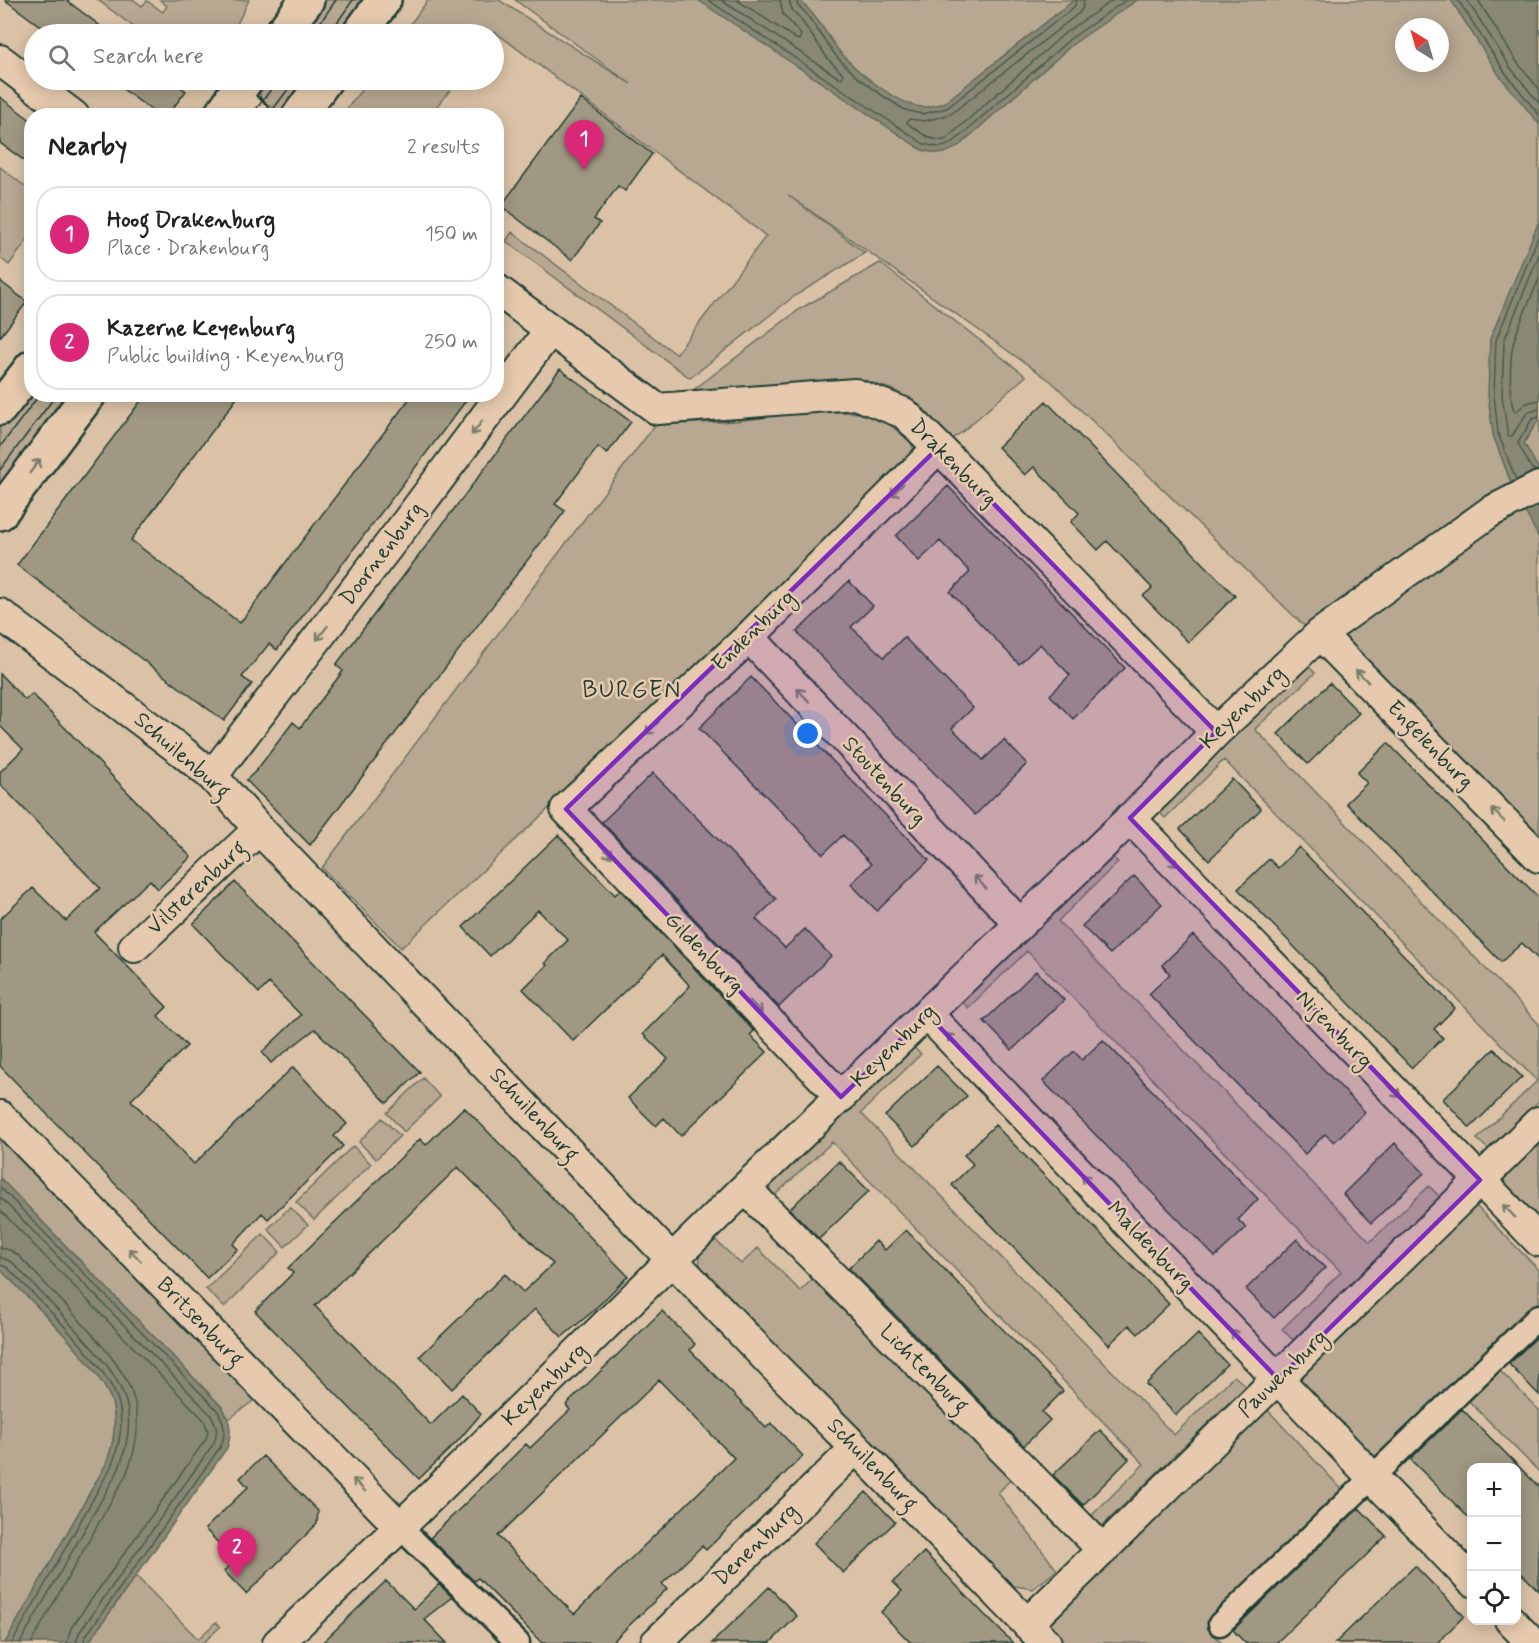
<!DOCTYPE html>
<html lang="en">
<head>
<meta charset="utf-8">
<style>
  body { margin:0; font-family:Mynerve,sans-serif; background:#f2f2f2; color:#222 }
  .controls { position:absolute; right:18px; bottom:18px; display:grid; overflow:hidden; border-radius:12px; box-shadow:0 3px 15px #0003 }
  .controls button { width:54px; height:54px; display:grid; place-items:center; padding:0; border:0; border-bottom:2px solid #e0e0e0; background:#fff; color:#222; font:30px sans-serif }
  .compass { position:absolute; left:1395px; top:18px; width:54px; height:54px; border-radius:50%; background:#fff; box-shadow:0 3px 15px #0003; rotate:323deg }
  .you { position:absolute; left:808px; top:734px; width:21px; height:21px; margin:-15px; border:4px solid #fff; border-radius:50%; background:#1a73e8; box-shadow:0 0 0 9px #1a73e833 }
  .badge { display:grid; place-items:center; width:39px; height:39px; border-radius:50%; background:#db2777; color:#fff; font-size:20px; font-weight:700 }
  .pin { position:absolute; translate:-50% -50px; filter:drop-shadow(0 2px 3px #0008) }
  .pin::after { content:''; position:absolute; top:32px; width:21px; height:18px; background:inherit; clip-path:polygon(0 0,100% 0,50% 100%) }
  .list { margin:0; padding:0; list-style:none }
  h2 { display:flex; justify-content:space-between; align-items:center; height:78px; margin:0; padding:0 24px; font-size:26px }
  h2 small { font-size:20px; font-weight:400; color:#767676 }
  .list li { display:grid; grid-template-columns:39px 1fr auto; gap:18px; align-items:center; box-sizing:border-box; height:96px; margin:0 12px 12px; padding:0 12px; border:2px solid #e0e0e0; border-radius:24px }
  .list b { display:block; font-size:22px; white-space:nowrap }
  .list p { margin:0; font-size:20px; white-space:nowrap; color:#767676 }
  .list em { font-size:20px; font-style:normal; color:#767676 }
  .icon { flex:none; width:33px; height:33px; fill:none; stroke:currentColor; stroke-width:2; stroke-linecap:round; stroke-linejoin:round }
  .map { position:relative; flex:none; width:1539px; height:1643px; overflow:hidden }
  .search { position:absolute; background:#fff; box-shadow:0 3px 15px #0003; left:24px; top:24px; width:480px; height:66px; display:flex; align-items:center; gap:15px; box-sizing:border-box; padding:0 21px; border-radius:33px; color:#767676; font-size:22px }
  .panel { position:absolute; background:#fff; box-shadow:0 3px 15px #0003; left:24px; top:108px; width:480px; height:294px; border-radius:24px }
  .map>svg:first-child { display:block }
  .green { fill:#b8a892; stroke:#6c7263; stroke-width:1.5; fill-rule:evenodd }
  .water { fill:#898874; stroke:#5f6a5a; stroke-width:1.5 }
  .lines { fill:none; stroke-linecap:round; stroke-linejoin:round }
  .shore { stroke:#495b4e; stroke-width:1.5 }
  .building { fill:#a19883; stroke:#1f3d34; stroke-width:1.5; fill-rule:evenodd }
  .pedestrian-casing { stroke:#1f3d34; stroke-width:27 }
  .minor-casing { stroke:#1f3d34; stroke-width:34 }
  .tertiary-casing { stroke:#1f3d34; stroke-width:38 }
  .secondary-casing { stroke:#1f3d34; stroke-width:38 }
  .pedestrian { stroke:#e7caae; stroke-width:22 }
  .minor { stroke:#e7caae; stroke-width:30 }
  .tertiary { stroke:#e7caae; stroke-width:33 }
  .secondary { stroke:#e7caae; stroke-width:33 }
  .tram { stroke:#1f3d34; stroke-width:1.5 }
  .oneway { stroke:#797c6b }
  .marked { fill:#7b2cbf; fill-opacity:0.2; stroke:#7b2cbf; stroke-width:4.5; stroke-linejoin:round }
  .labels { text-anchor:middle; dominant-baseline:central; stroke-width:5; stroke-linejoin:round; paint-order:stroke }
  .street-label { font-size:22px; fill:#1f3d34; stroke:#e7caae }
  .neighbourhood-label { font-size:24px; letter-spacing:1.5px; fill:#1f3d34; stroke:#e7caae }
</style>
</head>
<body>
<div class="map">
<svg width="1539" height="1643" viewBox="0 0 1539 1643">
  <rect width="100%" height="100%" fill="#dbc2a7"/>
  <filter id="ink" filterUnits="userSpaceOnUse"><feTurbulence type="fractalNoise" baseFrequency=".0167" numOctaves="2"/><feDisplacementMap in="SourceGraphic" scale="12" xChannelSelector="R" yChannelSelector="G"/><feConvolveMatrix kernelMatrix="1 2 1 2 8 2 1 2 1" color-interpolation-filters="sRGB"/></filter>
  <g filter="url(#ink)">
    <!-- green -->
    <path class="green" d="M 98,0 L 134,0 L 142,6 L 147,1 L 163,12 L 167,6 L 160,0 L 249,0 L 232,34 L 143,34 Z
      M 317,0 L 374,0 L 349,34 L 292,34 Z
      M 428,0 L 499,0 L 631,84 L 515,0 L 1539,0 L 1539,853 L 1052,382 L 788,195 L 865,253 L 793,297 L 690,378 L 506,241 L 512,232 L 676,354 L 766,236 L 495,32 L 493,34 L 403,34 ZM 1404,27 L 1440,27 L 1440,63 L 1404,63 Z
      M 260,80 L 316,80 L 293,110 L 276,110 L 261,100 L 258,82 Z
      M 369,80 L 458,80 L 430,115 L 342,115 Z
      M 0,167 L 31,191 L 31,235 L 9,265 L 0,258 Z
      M 880,263 L 1026,376 L 962,432 L 949,441 L 924,409 L 894,390 L 865,381 L 684,397 L 800,309 Z
      M 31,376 L 32,394 L 78,395 L 0,499 L 0,418 Z
      M 811,411 L 863,413 L 890,425 L 911,442 L 917,461 L 401,948 L 322,868 L 655,425 L 737,421 Z
      M 1303,661 L 1315,673 L 1255,729 L 1539,1024 L 1539,1101 L 1488,1149 L 1477,1139 L 1537,1081 L 1224,760 L 1165,818 L 1154,807 Z
      M 1105,851 L 1118,862 L 1058,921 L 1370,1242 L 1429,1186 L 1440,1197 L 1293,1340 L 1282,1329 L 1341,1272 L 1027,951 L 968,1008 L 958,997 Z
      M 911,1045 L 921,1054 L 861,1113 L 1174,1435 L 1234,1376 L 1246,1386 L 1097,1531 L 1085,1522 L 1144,1464 L 832,1142 L 775,1195 L 764,1185 Z
      M 423,1078 L 440,1097 L 404,1132 L 387,1113 Z
      M 382,1118 L 400,1136 L 376,1159 L 359,1142 Z
      M 0,1126 L 261,1395 L 229,1419 L 222,1407 L 0,1178 Z
      M 1539,1135 L 1539,1232 L 1503,1193 L 1505,1167 Z
      M 353,1146 L 371,1164 L 314,1220 L 296,1202 Z
      M 1474,1204 L 1539,1270 L 1539,1306 L 1377,1462 L 1295,1377 Z
      M 290,1207 L 308,1225 L 285,1247 L 268,1229 Z
      M 263,1234 L 280,1252 L 224,1307 L 206,1289 Z
      M 711,1236 L 741,1264 L 758,1248 L 800,1291 L 816,1276 L 1011,1479 L 998,1493 L 1057,1570 L 1033,1589 L 1003,1584 L 703,1274 C 696,1257 700,1250 711,1236 Z
      M 0,1269 C 28,1298 105,1370 113,1406 C 117,1427 113,1445 106,1464 L 5,1643 L 0,1643 Z
      M 1500,1371 L 1539,1410 L 1539,1472 L 1469,1401 Z
      M 1263,1405 L 1348,1496 L 1207,1627 L 1222,1643 L 1061,1643 L 1050,1632 L 1048,1620 Z
      M 136,1576 L 198,1639 L 216,1622 L 220,1627 L 203,1643 L 88,1643 Z"/>
    <!-- water -->
    <path class="water" d="M 698,0 L 799,0 C 816,14 826,34 839,51 C 856,71 895,103 921,107 C 928,108 937,105 944,103 L 1074,0 L 1137,0 L 1073,44 L 961,144 C 945,156 941,155 922,150 Z
      M 1451,0 L 1539,0 L 1539,124 L 1499,75 Z
      M 1539,221 L 1539,419 L 1524,443 L 1539,470 L 1539,538 L 1514,491 L 1493,435 L 1488,395 L 1490,339 Z
      M 0,1178 L 222,1407 C 231,1422 232,1432 227,1448 L 88,1643 L 5,1643 L 106,1464 C 113,1445 117,1427 113,1406 C 105,1370 28,1298 0,1269 Z"/>
    <g class="lines">
      <!-- shore -->
      <path class="shore" d="M 708,0 L 924,144 C 939,148 945,149 957,139 L 1070,39 L 1126,0
        M 721,0 L 839,78 L 842,78 L 843,74 L 829,60 L 799,17 L 792,10 L 789,0
        M 737,0 L 796,39 L 799,40 L 801,35 L 783,14 L 780,0
        M 796,0 L 798,6 L 805,12 L 836,56 L 856,76 L 880,94 L 905,110 L 922,114 L 947,108 L 1074,7 L 1077,0
        M 1084,0 L 1083,7 L 1079,13 L 951,114 L 925,121 L 909,119 L 907,123 C 918,131 931,142 945,140 L 1065,33 L 1113,0
        M 1458,0 L 1504,71 L 1539,115
        M 1467,0 L 1510,67 L 1539,103
        M 1478,0 L 1517,62 L 1539,89
        M 1539,255 L 1504,341 L 1502,395 L 1508,436 L 1512,436 L 1527,413 L 1539,409
        M 1539,279 C 1531,299 1520,320 1514,341 C 1510,353 1508,402 1515,412 L 1527,403 L 1539,400
        M 1536,471 L 1531,468 L 1518,443 L 1532,419 L 1539,417
        M 1516,480 L 1498,433 L 1494,395 L 1496,340 L 1539,235
        M 0,1187 L 217,1410 C 225,1423 226,1432 221,1446 L 85,1637 L 84,1643
        M 0,1197 L 211,1415 C 217,1425 218,1431 214,1443 L 79,1633 L 76,1643
        M 0,1210 L 204,1420 L 208,1431 L 206,1439 L 71,1628 L 67,1643
        M 0,1248 L 10,1250 L 18,1255 C 39,1277 61,1300 82,1323 C 127,1372 154,1406 126,1475 L 31,1643
        M 0,1257 L 12,1262 C 33,1284 54,1306 75,1329 C 94,1350 116,1371 125,1399 C 133,1423 127,1448 118,1471 L 20,1643
        M 0,1265 L 7,1267 C 36,1298 109,1365 119,1404 C 124,1426 119,1447 111,1467 L 12,1643"/>
    </g>
    <!-- building -->
    <path class="building" d="M 5,0 L 66,0 L 111,34 L 51,34 Z
      M 111,80 L 171,80 L 186,91 L 167,116 L 159,116 Z
      M 0,97 L 32,121 L 32,166 L 0,143 Z
      M 581,99 L 652,154 L 625,191 L 618,186 L 594,219 L 600,223 L 572,260 L 501,206 Z
      M 0,281 L 27,302 L 0,337 Z
      M 560,369 L 631,422 L 607,454 L 598,447 L 555,504 L 565,511 L 310,845 L 246,780 L 256,771 L 293,722 L 300,728 L 343,671 L 336,665 Z
      M 146,394 L 240,394 L 131,540 L 240,623 L 413,394 L 471,394 L 277,650 L 269,644 L 242,677 L 252,684 L 224,721 L 17,565 Z
      M 1046,401 L 1235,596 L 1188,642 L 1143,596 L 1152,588 L 1107,541 L 1098,550 L 1071,522 L 1079,513 L 1034,467 L 1025,475 L 998,447 Z
      M 948,486 L 1125,668 L 1073,719 L 1050,695 L 1070,675 L 1040,644 L 1019,664 L 950,592 L 970,572 L 940,541 L 919,561 L 896,536 Z
      M 849,581 L 873,606 L 851,627 L 884,657 L 904,637 L 973,708 L 952,728 L 983,760 L 1004,740 L 1027,764 L 975,815 L 797,632 Z
      M 0,674 L 25,700 L 32,694 L 191,857 L 158,889 L 150,880 L 94,932 L 167,1007 L 158,1016 L 187,1046 L 131,1100 L 194,1164 L 293,1067 L 347,1124 L 334,1136 L 343,1146 L 268,1219 L 262,1213 L 233,1244 L 238,1249 L 207,1278 L 0,1066 L 0,919 L 33,888 L 66,921 L 100,888 L 0,784 L 0,772 L 23,749 L 0,726 Z
      M 751,677 L 929,860 L 877,911 L 851,884 L 871,864 L 843,835 L 823,854 L 699,728 Z
      M 1330,683 L 1359,713 L 1308,764 L 1278,734 Z
      M 1388,743 L 1539,898 L 1539,960 L 1522,943 L 1501,962 L 1346,803 L 1367,783 L 1357,773 Z
      M 653,773 L 776,899 L 756,919 L 785,948 L 805,929 L 831,956 L 779,1007 L 602,822 Z
      M 1232,779 L 1261,809 L 1209,860 L 1180,829 Z
      M 558,835 L 615,895 L 620,890 L 754,1031 L 750,1035 L 767,1052 L 681,1136 L 664,1118 L 656,1126 L 628,1098 L 668,1059 L 643,1034 L 690,986 L 662,955 L 573,1041 L 523,989 L 547,965 L 545,963 L 568,940 L 538,910 L 490,956 L 463,927 Z
      M 1299,847 L 1455,1008 L 1434,1029 L 1443,1038 L 1412,1068 L 1238,889 L 1269,859 L 1278,868 Z
      M 1134,876 L 1162,904 L 1110,954 L 1082,926 Z
      M 235,882 L 420,1072 L 387,1103 L 315,1029 L 271,1063 L 262,1052 L 301,1015 L 269,983 L 259,993 L 193,924 Z
      M 1193,935 L 1365,1112 L 1334,1142 L 1325,1134 L 1305,1154 L 1149,994 L 1170,974 L 1162,965 Z
      M 1036,971 L 1064,1000 L 1012,1050 L 984,1021 Z
      M 1103,1040 L 1258,1199 L 1238,1220 L 1246,1228 L 1215,1257 L 1043,1081 L 1074,1051 L 1082,1060 Z
      M 1494,1049 L 1522,1077 L 1470,1128 L 1443,1099 Z
      M 937,1066 L 967,1096 L 915,1146 L 885,1116 Z
      M 464,1107 L 628,1276 L 592,1312 L 562,1337 L 535,1309 L 452,1389 L 420,1356 L 505,1274 L 523,1292 L 553,1264 L 458,1167 L 315,1306 L 431,1425 L 462,1394 L 481,1414 L 456,1443 L 419,1479 L 255,1311 L 293,1273 L 288,1268 L 420,1139 L 426,1145 Z
      M 995,1125 L 1169,1304 L 1138,1334 L 1129,1325 L 1109,1345 L 952,1185 L 973,1164 L 964,1155 Z
      M 1395,1143 L 1424,1173 L 1371,1223 L 1343,1194 Z
      M 839,1161 L 869,1191 L 819,1239 L 790,1209 Z
      M 906,1230 L 1063,1391 L 1042,1412 L 1050,1420 L 1024,1446 L 849,1268 L 876,1241 L 885,1250 Z
      M 1297,1239 L 1325,1268 L 1274,1318 L 1246,1289 Z
      M 662,1311 L 695,1344 L 690,1350 L 766,1428 L 771,1423 L 803,1456 L 706,1550 L 702,1546 L 662,1584 L 667,1589 L 611,1643 L 542,1643 L 478,1578 L 474,1581 L 430,1538 L 526,1444 L 530,1448 L 570,1410 L 566,1405 ZM 659,1380 L 734,1458 L 574,1614 L 498,1536 Z
      M 1198,1334 L 1227,1364 L 1176,1415 L 1146,1384 Z
      M 1539,1335 L 1539,1395 L 1509,1364 Z
      M 1462,1409 L 1539,1487 L 1539,1591 L 1516,1568 L 1516,1467 L 1472,1467 L 1472,1521 L 1410,1459 Z
      M 1100,1430 L 1129,1459 L 1083,1505 L 1053,1475 Z
      M 263,1456 L 318,1511 L 317,1524 L 246,1594 L 224,1571 L 235,1560 L 205,1529 L 248,1487 L 240,1478 Z
      M 866,1492 L 895,1522 L 843,1573 L 814,1543 Z
      M 1359,1508 L 1386,1536 L 1276,1643 L 1245,1643 L 1233,1630 Z
      M 924,1552 L 982,1612 L 1013,1643 L 911,1643 L 893,1625 L 881,1612 L 902,1591 L 893,1582 Z
      M 1415,1566 L 1464,1616 L 1437,1643 L 1335,1643 Z
      M 386,1581 L 414,1609 L 439,1584 L 452,1597 L 424,1619 L 447,1643 L 322,1643 Z
      M 769,1587 L 797,1616 L 770,1643 L 712,1643 Z"/>
    <g class="lines">
      <defs>
        <path id="pedestrian" d="M 400,1527 L 518,1643
          M 1220,1624 L 1539,1316"/>
        <path id="minor" d="M 0,60 L 74,116
          M 496,289 L 657,409 L 855,394 L 904,413 L 955,464 L 1216,732
          M 0,614 L 184,753 L 212,776 L 259,829 L 774,1366 L 856,1448 L 1046,1643
          M 1320,634 L 1539,857
          M 749,637 L 1020,924
          M 212,776 L 409,519 L 550,330
          M 1130,818 L 1539,1241
          M 134,947 L 259,829
          M 927,1014 L 1472,1581
          M 841,1097 L 566,809 L 749,637 L 938,448
          M 0,1116 L 400,1527
          M 745,1188 L 1103,1550
          M 1510,1620 L 1532,1643
          M 1027,1624 L 1539,1122
          M 278,1643 L 400,1527 L 745,1188 L 1161,789 L 1216,732 L 1320,634 L 1490,512 L 1539,487
          M 656,1643 L 856,1448"/>
        <path id="tertiary" d="M 232,98 L 253,116"/>
        <path id="secondary" d="M 281,34 L 307,0
          M 359,34 L 384,0
          M 220,116 L 246,80
          M 299,116 L 325,80
          M 0,408 L 32,367
          M 0,513 L 89,394"/>
      </defs>
      <!-- pedestrian casing -->
      <use href="#pedestrian" class="pedestrian-casing"/>
      <!-- minor casing -->
      <use href="#minor" class="minor-casing"/>
      <!-- tertiary casing -->
      <use href="#tertiary" class="tertiary-casing"/>
      <!-- secondary casing -->
      <use href="#secondary" class="secondary-casing"/>
      <!-- pedestrian -->
      <use href="#pedestrian" class="pedestrian"/>
      <!-- minor -->
      <use href="#minor" class="minor"/>
      <!-- tertiary -->
      <use href="#tertiary" class="tertiary"/>
      <!-- secondary -->
      <use href="#secondary" class="secondary"/>
      <!-- tram -->
      <path class="tram" d="M 312,34 L 336,0
        M 329,34 L 353,0
        M 251,116 L 278,80
        M 268,116 L 295,80
        M 0,447 L 40,394
        M 0,470 L 57,394"/>
    </g>
    <!-- one-way arrows -->
    <defs><path id="oneway-shaft" d="M-6 0H5M1.5-3L5.5 0L1.5 3" fill="none" stroke-width="1.6" stroke-linecap="round" stroke-linejoin="round" transform="scale(1.5)"/></defs>
    <g class="oneway">
      <use href="#oneway-shaft" transform="translate(477 428) rotate(127)"/>
      <use href="#oneway-shaft" transform="translate(35 466) rotate(-53)"/>
      <use href="#oneway-shaft" transform="translate(897 490) rotate(135)"/>
      <use href="#oneway-shaft" transform="translate(322 633) rotate(128)"/>
      <use href="#oneway-shaft" transform="translate(1362 676) rotate(-135)"/>
      <use href="#oneway-shaft" transform="translate(803 695) rotate(-133)"/>
      <use href="#oneway-shaft" transform="translate(652 728) rotate(137)"/>
      <use href="#oneway-shaft" transform="translate(1498 815) rotate(-134)"/>
      <use href="#oneway-shaft" transform="translate(606 851) rotate(46)"/>
      <use href="#oneway-shaft" transform="translate(1171 860) rotate(46)"/>
      <use href="#oneway-shaft" transform="translate(980 882) rotate(-133)"/>
      <use href="#oneway-shaft" transform="translate(756 1007) rotate(46)"/>
      <use href="#oneway-shaft" transform="translate(953 1040) rotate(-134)"/>
      <use href="#oneway-shaft" transform="translate(1394 1091) rotate(46)"/>
      <use href="#oneway-shaft" transform="translate(1088 1181) rotate(-134)"/>
      <use href="#oneway-shaft" transform="translate(1509 1211) rotate(-134)"/>
      <use href="#oneway-shaft" transform="translate(135 1255) rotate(-134)"/>
      <use href="#oneway-shaft" transform="translate(1237 1337) rotate(-134)"/>
      <use href="#oneway-shaft" transform="translate(359 1485) rotate(-134)"/>
    </g>
  </g>
  <!-- marked area -->
  <path class="marked" d="M 938,448 L 955,464 L 1216,732 L 1130,818 L 1480,1180 L 1278,1379 L 927,1014 L 841,1097 L 566,809 Z"/>
  <g class="labels">
    <!-- street labels -->
    <g class="street-label">
      <text transform="translate(953 463) rotate(45)">Drakenburg</text>
      <text transform="translate(382 554) rotate(-53)">Doornenburg</text>
      <text transform="translate(754 631) rotate(-44)">Endenburg</text>
      <text transform="translate(1243 708) rotate(-44)">Keyenburg</text>
      <text transform="translate(1430 745) rotate(46)">Engelenburg</text>
      <text transform="translate(182 756) rotate(41)">Schuilenburg</text>
      <text transform="translate(884 781) rotate(47)">Stoutenburg</text>
      <text transform="translate(197 888) rotate(-43)">Vilsterenburg</text>
      <text transform="translate(704 953) rotate(46)">Gildenburg</text>
      <text transform="translate(1334 1030) rotate(46)">Nijenburg</text>
      <text transform="translate(894 1046) rotate(-44)">Keyenburg</text>
      <text transform="translate(534 1115) rotate(47)">Schuilenburg</text>
      <text transform="translate(1150 1246) rotate(46)">Maldenburg</text>
      <text transform="translate(200 1322) rotate(46)">Britsenburg</text>
      <text transform="translate(924 1369) rotate(45)">Lichtenburg</text>
      <text transform="translate(1283 1374) rotate(-44)">Pauwenburg</text>
      <text transform="translate(545 1385) rotate(-44)">Keyenburg</text>
      <text transform="translate(872 1465) rotate(46)">Schuilenburg</text>
      <text transform="translate(756 1545) rotate(-44)">Denenburg</text>
    </g>
    <!-- neighbourhood labels -->
    <g class="neighbourhood-label">
      <text x="632" y="690">BURGEN</text>
    </g>
  </g>
</svg>
<div class="controls">
<button>+</button>
<button>−</button>
<button><svg class="icon" aria-label="locate" viewBox="0 0 24 24"><circle cx="12" cy="12" r="6"/><path d="M12 2v4M12 18v4M2 12h4M18 12h4"/></svg></button>
</div>
<svg class="compass" viewBox="-18 -18 36 36"><path d="M0-13l5 13h-10z" fill="#e53935"/><path d="M0 13l5-13h-10z" fill="#767676"/></svg>
<div class="you"></div>
<div class="pin badge" style="left:584px;top:170px">1</div>
<div class="pin badge" style="left:237px;top:1578px">2</div>
<div class="search"><svg class="icon" aria-label="search" viewBox="0 0 24 24"><circle cx="10" cy="10" r="6"/><path d="M15 15l6 6"/></svg>Search here</div>
<section class="panel">
<h2>Nearby<small>2 results</small></h2>
<ul class="list">
<li><span class="badge">1</span><div><b>Hoog Drakenburg</b><p>Place · Drakenburg</p></div><em>150 m</em></li>
<li><span class="badge">2</span><div><b>Kazerne Keyenburg</b><p>Public building · Keyenburg</p></div><em>250 m</em></li>
</ul>
</section>
</div>
</body>
</html>
